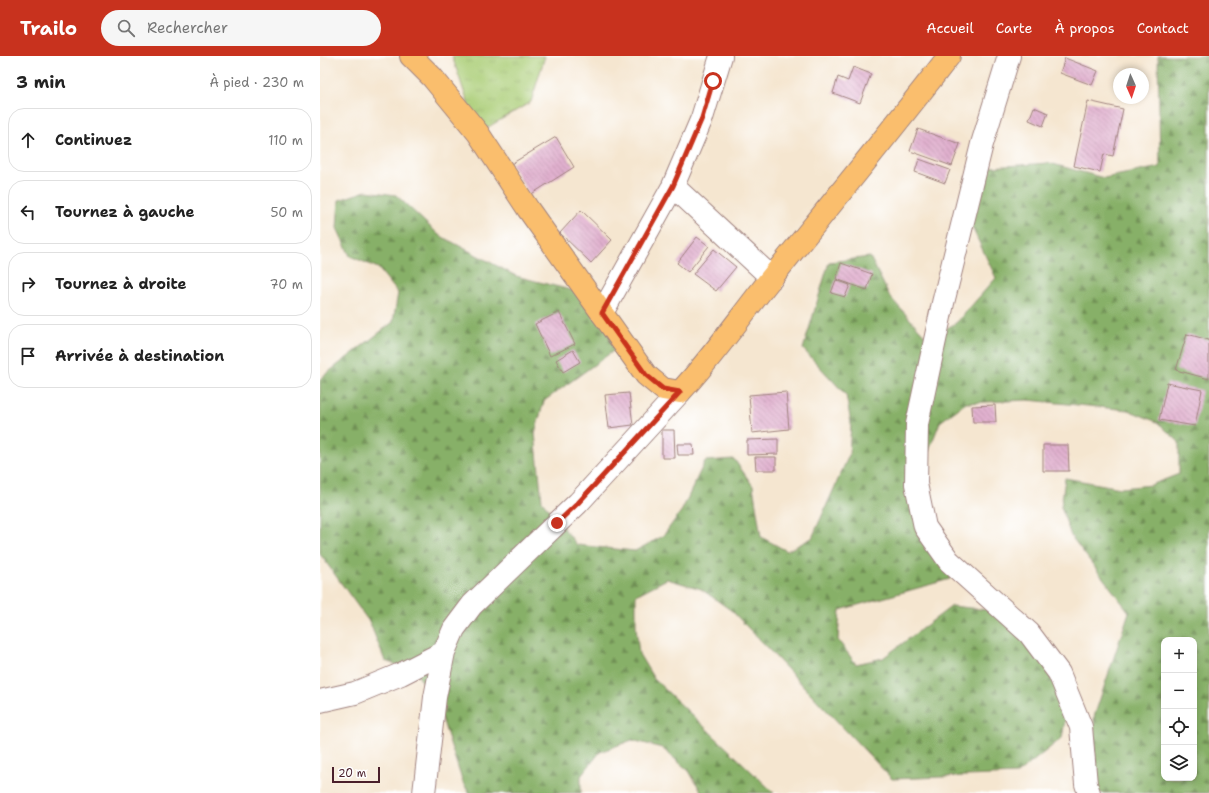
<!DOCTYPE html>
<html lang="fr">
<head>
<meta charset="utf-8">
<style>
  body { margin:0; font-family:"Shantell Sans",sans-serif; background:#f6f6f6; color:#222 }
  .controls { position:absolute; right:12px; bottom:12px; display:grid; overflow:hidden; border-radius:8px; box-shadow:0 2px 6px #0003 }
  .controls button { width:36px; height:36px; display:grid; place-items:center; padding:0; border:0; border-bottom:1px solid #e0e0e0; background:#fff; color:#222; font:20px sans-serif }
  .compass { position:absolute; left:793px; top:12px; width:36px; height:36px; border-radius:50%; background:#fff; box-shadow:0 2px 6px #0003; rotate:177deg }
  .scale { position:absolute; left:12px; bottom:10px; width:48px; box-sizing:border-box; padding-left:4px; border:2px solid #4a1f2b; border-top:0; font-size:11px; line-height:14px; white-space:nowrap; color:#4a1f2b; -webkit-text-stroke:3px #fff; paint-order:stroke }
  .stop { position:absolute; width:12px; height:12px; margin:-9px; border:3px solid #c8321e; border-radius:50%; background:#fff }
  .stop.end { background:#c8321e; border-color:#fff; box-shadow:0 1px 4px #0008 }
  .list { margin:0; padding:0; list-style:none }
  h2 { display:flex; justify-content:space-between; align-items:center; height:52px; margin:0; padding:0 16px; font-size:17px }
  h2 small { font-size:13px; font-weight:400; color:#767676 }
  .list li { display:grid; grid-template-columns:26px 1fr auto; gap:12px; align-items:center; box-sizing:border-box; height:64px; margin:0 8px 8px; padding:0 8px; border:1px solid #e0e0e0; border-radius:16px }
  .list b { display:block; font-size:15px; white-space:nowrap }
  .list em { font-size:13px; font-style:normal; color:#767676 }
  .icon { flex:none; width:22px; height:22px; fill:none; stroke:currentColor; stroke-width:2; stroke-linecap:round; stroke-linejoin:round }
  .map { position:relative; flex:none; width:889px; height:737px; overflow:hidden }
  header { display:flex; align-items:center; gap:24px; box-sizing:border-box; height:56px; padding:0 20px; background:#c8321e; color:#fff }
  header strong { font-size:19px }
  nav { display:flex; gap:22px; margin-inline-start:auto; font-size:14px }
  .search { width:280px; height:36px; background:#f6f6f6; display:flex; align-items:center; gap:10px; box-sizing:border-box; padding:0 14px; border-radius:22px; color:#767676; font-size:15px }
  main { display:flex }
  aside { flex:1; background:#fff }
  .map>svg:first-child { display:block }
  .grass { fill:url(#grass-tufts); stroke:#7a7650 }
  .forest { fill:url(#forest-firs); stroke:#686849; fill-rule:evenodd }
  .building { fill:url(#building-back-hatch) }
  .lines { fill:none; stroke-linecap:round; stroke-linejoin:round }
  .minor-casing { stroke:#a0827e; stroke-width:24 }
  .major-casing { stroke:#a0827e; stroke-width:24 }
  .minor { stroke:#fff; stroke-width:22 }
  .major { stroke:#fabe6d; stroke-width:22 }
  .route { stroke:#c8321e; stroke-width:5 }
</style>
</head>
<body>
<header>
<strong>Trailo</strong>
<div class="search"><svg class="icon" aria-label="search" viewBox="0 0 24 24"><circle cx="10" cy="10" r="6"/><path d="M15 15l6 6"/></svg>Rechercher</div>
<nav><a>Accueil</a><a>Carte</a><a>À propos</a><a>Contact</a></nav>
</header>
<main>
<aside>
<h2>3 min<small>À pied · 230 m</small></h2>
<ul class="list">
<li><svg class="icon" aria-label="ahead" viewBox="0 0 24 24"><path d="M12 20V5M6 11l6-6 6 6"/></svg><div><b>Continuez</b></div><em>110 m</em></li>
<li><svg class="icon" aria-label="left" viewBox="0 0 24 24"><path d="M17 20v-9H6M10 6l-5 5 5 5"/></svg><div><b>Tournez à gauche</b></div><em>50 m</em></li>
<li><svg class="icon" aria-label="right" viewBox="0 0 24 24"><path d="M7 20v-9h11M14 6l5 5-5 5"/></svg><div><b>Tournez à droite</b></div><em>70 m</em></li>
<li><svg class="icon" aria-label="arrive" viewBox="0 0 24 24"><path d="M6 21V4h12l-3 4 3 4H6"/></svg><div><b>Arrivée à destination</b></div></li>
</ul>
</aside>
<div class="map">
<svg width="889" height="737" viewBox="0 0 889 737">
  <defs>
    <pattern id="grass-tufts" width="24" height="20" patternUnits="userSpaceOnUse"><rect width="24" height="20" fill="#aacd76"/><path d="M3 7l-1-3M5 7V3M7 7l1-3M15 17l-1-3M17 17v-4M19 17l1-3" fill="none" stroke="#94b066"/></pattern>
    <pattern id="forest-firs" width="22" height="20" patternUnits="userSpaceOnUse"><rect width="22" height="20" fill="#87b067"/><path d="M5 1l3.5 6h-7zM16 11l3.5 6h-7z" fill="#708f55"/></pattern>
    <pattern id="building-back-hatch" width="6" height="6" patternUnits="userSpaceOnUse"><rect width="6" height="6" fill="#e1b1cf"/><path d="M-1 5l2 2M0 0l6 6M5-1l2 2" fill="none" stroke="#b88fa8"/></pattern>
  </defs>
  <rect width="100%" height="100%" fill="#fff"/>
  <filter id="ink" filterUnits="userSpaceOnUse"><feTurbulence type="fractalNoise" baseFrequency=".025" numOctaves="2"/><feDisplacementMap in="SourceGraphic" scale="8" xChannelSelector="R" yChannelSelector="G"/><feConvolveMatrix kernelMatrix="1 2 1 2 8 2 1 2 1" color-interpolation-filters="sRGB"/></filter>
  <filter id="wash" filterUnits="userSpaceOnUse"><feTurbulence type="fractalNoise" baseFrequency=".012" numOctaves="4" result="noise"/><feDisplacementMap in="SourceGraphic" scale="16" xChannelSelector="R" yChannelSelector="G"/><feGaussianBlur stdDeviation="0.9" result="paint"/><feColorMatrix in="noise" values="0 0 0 0 0 0 0 0 0 0 0 0 0 0 0 0 0 1.4 0 .05"/><feComposite in="paint" operator="in"/></filter>
  <g filter="url(#wash)">
    <rect width="100%" height="100%" fill="#f5e6d0"/>
    <!-- grass -->
    <path class="grass" d="M 132,0 L 225,0 L 211,46 L 158,77 Z"/>
    <!-- forest -->
    <path class="forest" d="M 838,0 L 889,0 L 889,737 L 776,737 L 774,661 L 809,556 L 751,480 L 741,451 L 745,422 L 801,432 L 831,429 L 859,418 L 859,386 L 837,366 L 808,354 L 708,344 L 646,347 L 620,366 L 596,428 L 629,505 L 630,523 L 520,554 L 518,584 L 536,608 L 563,602 L 632,550 L 687,556 L 709,577 L 747,653 L 742,682 L 697,718 L 572,723 L 412,555 L 381,533 L 347,523 L 316,539 L 316,571 L 319,598 L 334,623 L 454,737 L 382,737 L 369,715 L 342,692 L 312,684 L 280,696 L 261,720 L 261,737 L 149,737 L 143,727 L 115,641 L 94,615 L 65,605 L 50,567 L 0,498 L 0,325 L 2,321 L 73,266 L 78,237 L 58,212 L 30,200 L 17,172 L 19,144 L 46,135 L 76,139 L 119,179 L 196,220 L 282,242 L 296,293 L 224,345 L 215,377 L 222,445 L 257,489 L 315,495 L 343,480 L 362,454 L 385,405 L 414,403 L 433,430 L 441,481 L 467,495 L 492,482 L 529,399 L 531,367 L 526,339 L 483,293 L 509,206 L 550,201 L 570,241 L 608,283 L 636,267 L 676,222 L 650,167 L 651,136 L 670,111 L 729,107 L 784,122 L 840,111 ZM 844,584 L 874,584 L 874,722 L 844,722 Z"/>
    <g id="blocks">
      <!-- building -->
      <path class="building" d="M 745,2 L 778,15 L 772,29 L 740,17 Z
        M 533,11 L 551,18 L 540,47 L 513,37 L 518,21 L 528,25 Z
        M 768,45 L 803,53 L 793,100 L 784,98 L 780,116 L 754,110 Z
        M 714,51 L 728,57 L 723,70 L 709,64 Z
        M 598,73 L 640,88 L 632,110 L 590,95 Z
        M 236,81 L 254,111 L 210,139 L 191,108 Z
        M 599,103 L 630,114 L 625,127 L 595,116 Z
        M 261,154 L 292,184 L 271,207 L 240,177 Z
        M 377,181 L 389,190 L 368,216 L 357,207 Z
        M 394,193 L 416,211 L 396,235 L 373,218 Z
        M 521,207 L 552,218 L 547,234 L 516,223 Z
        M 516,224 L 530,229 L 525,241 L 511,237 Z
        M 239,256 L 255,288 L 230,300 L 215,268 Z
        M 867,278 L 889,284 L 889,323 L 856,314 Z
        M 253,294 L 260,306 L 243,316 L 236,304 Z
        M 847,327 L 882,334 L 875,370 L 839,364 Z
        M 466,336 L 469,373 L 432,377 L 429,339 Z
        M 309,337 L 313,369 L 289,372 L 285,339 Z
        M 675,349 L 676,366 L 653,366 L 652,350 Z
        M 342,374 L 354,374 L 355,402 L 342,402 Z
        M 458,383 L 458,398 L 427,399 L 427,384 Z
        M 357,388 L 373,388 L 374,399 L 358,399 Z
        M 723,389 L 748,389 L 749,415 L 723,415 Z
        M 435,401 L 456,401 L 456,414 L 436,414 Z"/>
    </g>
  </g>
  <g filter="url(#ink)">
    <use href="#blocks" fill-opacity="0" stroke="#a0827e" stroke-width="1"/>
    <g class="lines">
      <defs>
        <path id="minor" d="M 689,0 L 662,88 L 623,247 L 597,368 L 596,428 L 605,471 L 629,505 L 709,577 L 739,617 L 761,671 L 766,728 L 769,737
          M 353,130 L 452,222
          M 282,257 L 353,130 L 382,62 L 401,0
          M 0,645 L 35,637 L 81,618 L 124,596
          M 104,737 L 115,641 L 124,596 L 134,573 L 152,549 L 258,447 L 360,336"/>
        <path id="major" d="M 91,0 L 112,21 L 158,77 L 208,153 L 326,319 L 343,333 L 360,336 C 394,300 422,258 453,220 C 512,147 572,74 629,0"/>
      </defs>
      <!-- minor casing -->
      <use href="#minor" class="minor-casing"/>
      <!-- major casing -->
      <use href="#major" class="major-casing"/>
      <!-- minor -->
      <use href="#minor" class="minor"/>
      <!-- major -->
      <use href="#major" class="major"/>
    </g>
  </g>
  <g class="lines" filter="url(#ink)">
    <!-- route -->
    <path class="route" d="M 237,467 L 258,447 L 360,336 L 343,333 L 326,319 L 282,257 L 353,130 L 382,62 L 393,25"/>
  </g>
</svg>
<div class="controls">
<button>+</button>
<button>−</button>
<button><svg class="icon" aria-label="locate" viewBox="0 0 24 24"><circle cx="12" cy="12" r="6"/><path d="M12 2v4M12 18v4M2 12h4M18 12h4"/></svg></button>
<button><svg class="icon" aria-label="layers" viewBox="0 0 24 24"><path d="M12 4l9 5-9 5-9-5zM3 14l9 5 9-5"/></svg></button>
</div>
<svg class="compass" viewBox="-18 -18 36 36"><path d="M0-13l5 13h-10z" fill="#e53935"/><path d="M0 13l5-13h-10z" fill="#767676"/></svg>
<div class="scale">20 m</div>
<div class="stop" style="left:393px;top:25px"></div>
<div class="stop end" style="left:237px;top:467px"></div>
</div>
</main>
</body>
</html>
